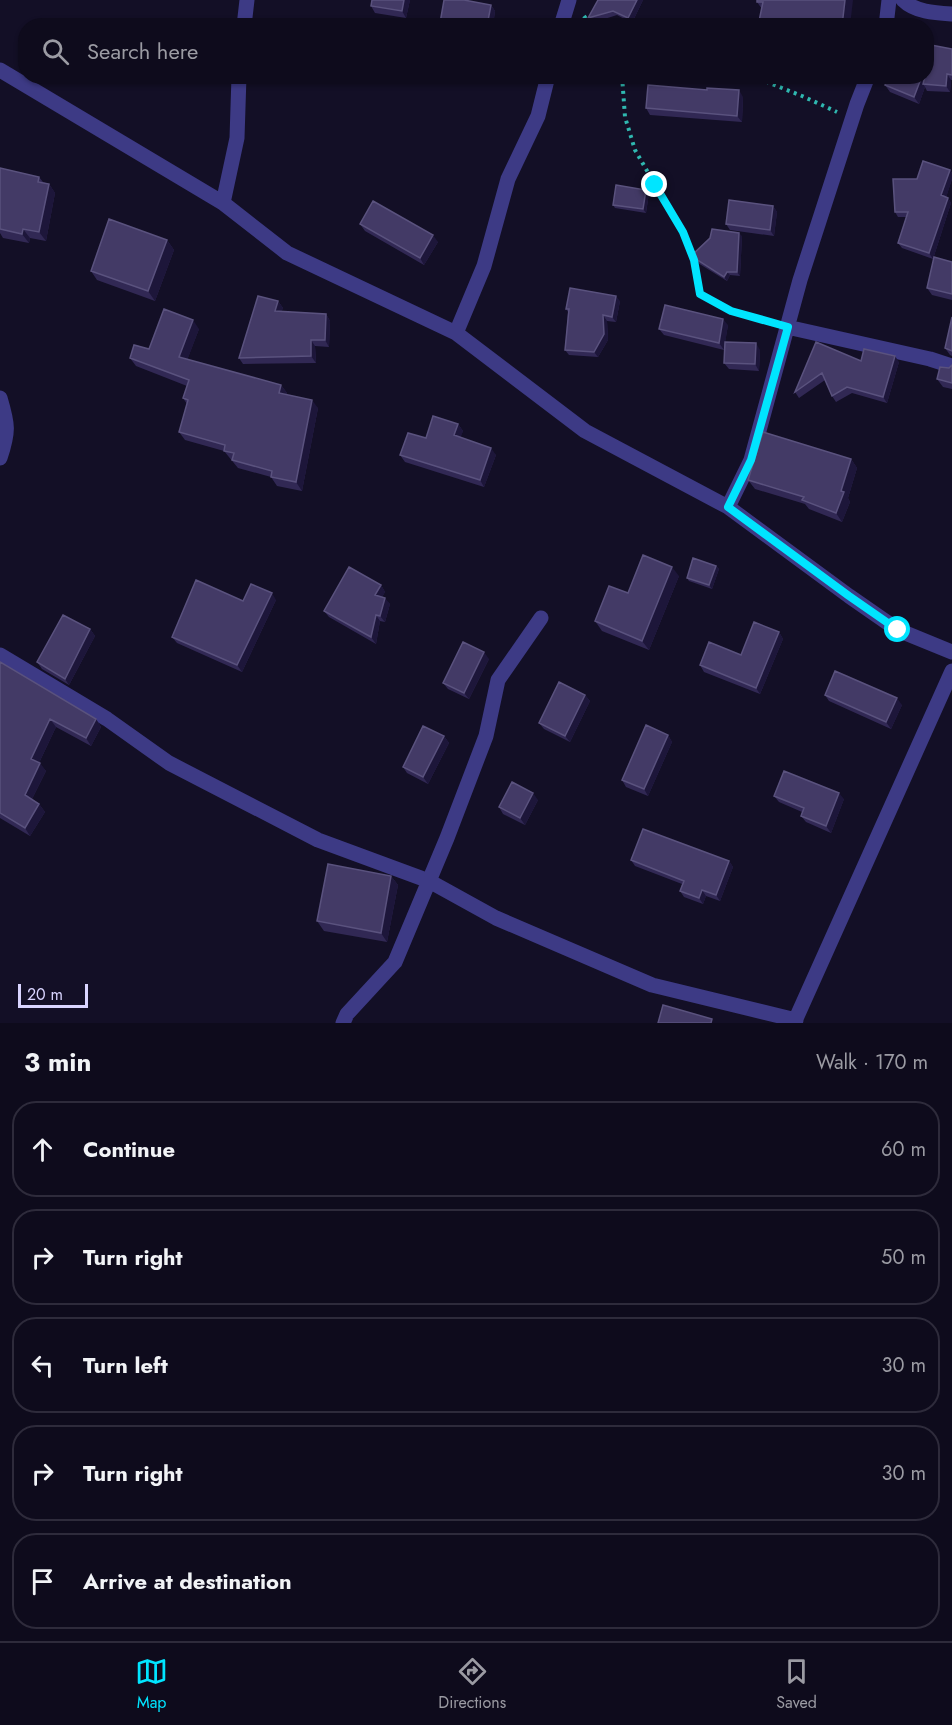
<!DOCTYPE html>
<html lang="en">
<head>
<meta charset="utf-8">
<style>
  body { margin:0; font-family:Jost,sans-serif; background:#171425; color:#f1f3f6 }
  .scale { position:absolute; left:18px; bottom:15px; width:70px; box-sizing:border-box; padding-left:6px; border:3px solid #d9d4ff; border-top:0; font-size:16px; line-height:21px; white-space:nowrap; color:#d9d4ff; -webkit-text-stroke:4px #130f26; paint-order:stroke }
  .stop { position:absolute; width:18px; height:18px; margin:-14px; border:4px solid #00e5ff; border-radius:50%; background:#fff }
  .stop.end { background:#00e5ff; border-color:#fff; box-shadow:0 2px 6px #0008 }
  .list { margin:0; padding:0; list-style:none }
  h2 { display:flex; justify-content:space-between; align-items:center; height:78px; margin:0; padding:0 24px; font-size:26px }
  h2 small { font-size:20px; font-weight:400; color:#9b9ba3 }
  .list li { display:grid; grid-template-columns:39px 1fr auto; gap:18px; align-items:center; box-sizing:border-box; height:96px; margin:0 12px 12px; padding:0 12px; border:2px solid #2e2b3b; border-radius:24px }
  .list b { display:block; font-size:22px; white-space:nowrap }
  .list em { font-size:20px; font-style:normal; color:#9b9ba3 }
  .icon { flex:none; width:33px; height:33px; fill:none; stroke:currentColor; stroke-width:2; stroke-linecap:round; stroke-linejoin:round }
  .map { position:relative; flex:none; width:952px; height:1023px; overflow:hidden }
  .search { position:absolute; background:#0e0b1c; box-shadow:0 2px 4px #0004; left:18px; right:18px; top:18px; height:66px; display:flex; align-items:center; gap:15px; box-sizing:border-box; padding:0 21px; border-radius:24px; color:#9b9ba3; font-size:22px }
  .sheet { height:618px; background:#0e0b1c }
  nav { display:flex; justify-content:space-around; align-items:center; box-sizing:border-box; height:84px; border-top:2px solid #2e2b3b; background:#0e0b1c; font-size:16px; color:#9b9ba3 }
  nav a { display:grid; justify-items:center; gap:3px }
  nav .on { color:#00e5ff }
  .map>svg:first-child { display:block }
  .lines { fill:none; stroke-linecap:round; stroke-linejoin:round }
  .path { stroke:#2fb8b0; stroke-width:4; stroke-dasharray:3 4.5; stroke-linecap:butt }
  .minor { stroke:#3d3a85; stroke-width:15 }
  .wall { fill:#312854 }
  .shaded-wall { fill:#1d163a }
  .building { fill:#433a66; stroke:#5a527e; stroke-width:1.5 }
  .route { stroke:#00e5ff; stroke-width:8 }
</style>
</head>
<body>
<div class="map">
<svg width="952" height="1023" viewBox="0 0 952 1023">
  <rect width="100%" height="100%" fill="#130f26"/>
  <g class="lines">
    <!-- path -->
    <path class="path" d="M 584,16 L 591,26
      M 622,76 L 625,117 L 635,150 L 683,233 L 694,260 L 700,294 L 731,311 L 769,322
      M 752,76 L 802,96 L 837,112"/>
    <!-- minor -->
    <path class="minor" d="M 903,0 C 915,12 935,13 952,14
      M 244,26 L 247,0
      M 561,26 L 569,0
      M 886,26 L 889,0
      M 0,70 L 223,203 L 287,253 L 456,333 L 585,431 L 728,507 L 849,596 L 898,630 L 952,652
      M 223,203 L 237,138 L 239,76
      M 787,327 L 930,359 L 952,366
      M 456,333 L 484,266 L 508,179 L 538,116 L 548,76
      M 0,398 C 8,425 9,431 0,458
      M 728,507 L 751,460 L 800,280 L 857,104 L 868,76
      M 0,655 L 107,719 L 169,763 L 318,840 L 429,881 L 496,918 L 652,985 L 796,1020
      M 343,1023 L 347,1014 L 395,962 L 447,838 L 486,736 L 498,680 L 541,618
      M 794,1023 L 952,671"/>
  </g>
  <!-- wall -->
  <path class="wall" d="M 410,0 L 406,18 L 375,13 L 371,6 Z
    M 598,0 L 643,0 L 632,23 L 617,15 L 592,23 L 588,18 Z
    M 853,0 L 762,9 L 757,2 Z
    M 491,5 L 495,11 L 493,26 L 441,26 L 440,23 Z
    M 952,49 L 952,80 L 951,80 L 950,92 L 927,91 L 925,87 L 919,104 L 890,92 L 885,85 L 888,76 L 923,76 L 924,79 Z
    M 743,97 L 742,122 L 650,115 L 646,108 Z
    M 0,168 L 39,177 L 43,182 L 49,184 L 55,193 L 46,241 L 30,238 L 29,243 L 3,238 L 0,233 Z
    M 950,170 L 952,173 L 952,179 L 946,197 L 948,198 L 951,203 L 933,259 L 902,248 L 898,243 L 907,217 L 898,217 L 895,212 L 917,179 Z
    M 646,190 L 649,193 L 646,213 L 615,208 L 613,205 Z
    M 773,206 L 777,212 L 774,236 L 730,230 L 726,224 Z
    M 360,224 L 438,242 L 424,265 L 365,231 Z
    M 742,236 L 740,276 L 730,275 L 727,281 L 693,260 L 691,256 Z
    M 167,240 L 174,250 L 155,301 L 97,280 L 91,271 Z
    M 952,262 L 952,300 L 932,295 L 927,288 Z
    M 278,301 L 283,308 L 281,312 L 326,314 L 330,321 L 329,347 L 315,346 L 316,363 L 243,364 L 239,358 Z
    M 620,301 L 616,322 L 607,321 L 608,340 L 598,357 L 569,355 L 565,350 L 568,312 L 566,309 Z
    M 952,317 L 952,356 L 950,355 L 945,348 Z
    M 728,325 L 725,342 L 760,350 L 759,371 L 729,369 L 724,363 L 725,343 L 724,350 L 664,335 L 659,329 Z
    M 199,329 L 187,360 L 281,385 L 287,393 L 287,395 L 318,408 L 302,491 L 277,486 L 271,477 L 238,468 L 224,451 L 185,440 L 179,432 L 187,404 L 183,398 L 187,386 L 136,366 L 130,358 Z
    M 816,342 L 861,361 L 899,362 L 887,403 L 852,393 L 836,402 L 832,396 L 825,380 L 799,398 L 795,392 Z
    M 952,365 L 952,389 L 943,387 L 937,379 Z
    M 458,424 L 463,431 L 460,437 L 496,455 L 484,487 L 405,462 L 400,455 L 426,438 Z
    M 851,459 L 857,468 L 848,498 L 850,502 L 842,522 L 809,509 L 805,504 L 755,489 L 748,480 Z
    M 716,566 L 719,569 L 712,589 L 689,581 L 687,578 Z
    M 679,576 L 649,650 L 602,631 L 595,621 L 628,593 Z
    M 381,585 L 385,592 L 382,597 L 390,604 L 385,622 L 380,621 L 376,644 L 329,617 L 324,611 Z
    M 276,600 L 242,672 L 177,643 L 172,637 L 243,601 Z
    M 90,629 L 95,636 L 69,685 L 42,669 L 37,662 Z
    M 779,632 L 783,639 L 760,694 L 704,672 L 700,665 L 741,655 Z
    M 489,659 L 469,699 L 448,689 L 443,683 Z
    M 0,662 L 96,719 L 101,727 L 91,746 L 56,727 L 39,763 L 46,771 L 32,799 L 39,804 L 45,812 L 30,836 L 0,818 Z
    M 585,695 L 590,701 L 570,742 L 544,729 L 539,723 Z
    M 825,695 L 902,705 L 891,729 L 829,701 Z
    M 668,735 L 672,742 L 648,796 L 626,787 L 622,780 Z
    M 444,736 L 449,743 L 428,784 L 407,773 L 403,767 Z
    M 774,796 L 844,799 L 831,833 L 806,822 L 801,816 L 802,812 L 779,802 Z
    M 538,800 L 525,825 L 503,814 L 499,807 Z
    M 631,860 L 729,861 L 733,867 L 720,901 L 706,896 L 703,904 L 684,897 L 680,891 L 682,884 L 635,866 Z
    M 391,876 L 398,885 L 387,942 L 324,931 L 317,921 Z"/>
  <!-- shaded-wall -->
  <path class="shaded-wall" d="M 404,0 L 410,0 L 406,18 L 402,11 Z
    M 637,0 L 643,0 L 632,23 L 628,18 Z
    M 845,0 L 853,0 L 850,26 L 842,26 Z
    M 491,5 L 495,11 L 493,26 L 487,26 Z
    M 947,74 L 951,80 L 950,92 L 946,86 Z
    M 922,76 L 927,83 L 923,84 L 925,87 L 919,104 L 914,97 Z
    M 739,90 L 743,97 L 742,122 L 737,116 Z
    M 950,170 L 952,173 L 952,179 L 945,201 L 941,195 Z
    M 49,184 L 55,193 L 46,241 L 39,232 Z
    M 646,190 L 649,193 L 646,213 L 643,209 Z
    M 948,198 L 951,203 L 933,259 L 929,253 Z
    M 773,206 L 777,212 L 774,236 L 770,230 Z
    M 23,229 L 30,238 L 29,243 L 22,234 Z
    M 739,233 L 742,236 L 740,276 L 737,272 Z
    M 433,235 L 438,242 L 424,265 L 420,258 Z
    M 167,240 L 174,250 L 155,301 L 148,291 Z
    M 727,272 L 730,275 L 727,281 L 724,277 Z
    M 616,296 L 620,301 L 616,322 L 612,317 Z
    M 278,301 L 283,308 L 279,318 L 275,311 Z
    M 326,314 L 330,321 L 329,347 L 325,340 Z
    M 603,315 L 607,321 L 608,340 L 598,357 L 594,352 Z
    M 723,319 L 728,325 L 724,350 L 719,343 Z
    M 193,320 L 199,329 L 185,366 L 179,357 Z
    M 311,340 L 315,346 L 316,363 L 311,356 Z
    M 756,343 L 760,350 L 759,371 L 755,364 Z
    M 895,356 L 899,362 L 887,403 L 883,397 Z
    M 281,385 L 287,393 L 285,401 L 279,393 Z
    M 312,400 L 318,408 L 302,491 L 296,482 Z
    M 458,424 L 463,431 L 459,442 L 454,435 Z
    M 491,448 L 496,455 L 484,487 L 480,480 Z
    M 851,459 L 857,468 L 848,498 L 850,502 L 842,522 L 836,513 L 841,491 Z
    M 716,566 L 719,569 L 712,589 L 709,585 Z
    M 672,567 L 679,576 L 649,650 L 642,641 Z
    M 381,585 L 385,592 L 380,601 L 375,595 Z
    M 272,593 L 276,600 L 242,672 L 237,665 Z
    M 385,598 L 390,604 L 385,622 L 380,616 Z
    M 376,615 L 380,621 L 376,644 L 371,637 Z
    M 90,629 L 95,636 L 69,685 L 65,679 Z
    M 779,632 L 783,639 L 760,694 L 756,688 Z
    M 484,652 L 489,659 L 469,699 L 464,693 Z
    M 585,695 L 590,701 L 570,742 L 565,736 Z
    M 897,698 L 902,705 L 891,729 L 886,722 Z
    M 50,719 L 56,727 L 37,767 L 31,759 Z
    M 96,719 L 101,727 L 91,746 L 86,738 Z
    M 668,735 L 672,742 L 648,796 L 644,789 Z
    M 444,736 L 449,743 L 428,784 L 423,777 Z
    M 40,763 L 46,771 L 30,803 L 25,795 Z
    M 533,793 L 538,800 L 525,825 L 520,818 Z
    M 839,793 L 844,799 L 831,833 L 826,826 Z
    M 39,804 L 45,812 L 30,836 L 25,828 Z
    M 729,861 L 733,867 L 720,901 L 716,895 Z
    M 391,876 L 398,885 L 387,942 L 381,933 Z
    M 702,890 L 706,896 L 703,904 L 699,898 Z"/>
  <!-- building -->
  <path class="building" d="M 372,0 L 404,0 L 402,11 L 371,6 Z
    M 444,0 L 464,0 L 491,5 L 487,26 L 456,26 L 440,23 Z
    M 598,0 L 637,0 L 628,18 L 613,11 L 588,18 Z
    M 757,0 L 845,0 L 842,26 L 758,26 L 763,2 L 757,2 Z
    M 685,19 L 692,21 L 696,26 L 678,26 L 678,24 Z
    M 931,45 L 952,49 L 952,75 L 947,74 L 946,86 L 923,84 L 925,76 L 927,76 L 927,67 Z
    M 888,76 L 922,76 L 914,97 L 885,85 Z
    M 648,85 L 707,90 L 707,88 L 739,90 L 737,116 L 646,108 Z
    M 923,161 L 950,170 L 941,195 L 948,198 L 929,253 L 898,243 L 908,212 L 895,212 L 893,179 L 917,179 Z
    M 0,168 L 39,177 L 38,182 L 49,184 L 39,232 L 23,229 L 22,234 L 0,229 Z
    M 616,185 L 646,190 L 643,209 L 613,205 Z
    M 729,200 L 773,206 L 770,230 L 726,224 Z
    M 373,201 L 433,235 L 420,258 L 360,224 Z
    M 109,219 L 167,240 L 148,291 L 91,271 Z
    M 712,229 L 739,233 L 737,272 L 727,272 L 724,277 L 691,256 L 710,238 Z
    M 934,257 L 952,262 L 952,294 L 927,288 Z
    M 570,288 L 616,296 L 612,317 L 603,315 L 604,334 L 594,352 L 565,350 L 569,309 L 566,309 Z
    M 258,296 L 278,301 L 275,311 L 326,314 L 325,340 L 311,340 L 311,356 L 239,358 Z
    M 665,305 L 723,319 L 719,343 L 659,329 Z
    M 164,309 L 193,320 L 179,357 L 281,385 L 279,393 L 312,400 L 296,482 L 271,477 L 272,471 L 232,460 L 234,453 L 224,451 L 225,445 L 179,432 L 188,400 L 183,398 L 189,380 L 130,358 L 134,345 L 149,349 Z
    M 952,317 L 952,351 L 945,348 Z
    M 725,342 L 756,343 L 755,364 L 724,363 Z
    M 816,342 L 861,361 L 864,349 L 895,356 L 883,397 L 847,387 L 832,396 L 822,373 L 795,392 Z
    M 952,365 L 952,383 L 937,379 L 940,367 L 949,368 Z
    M 433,416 L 458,424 L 454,435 L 491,448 L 480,480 L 400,455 L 408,433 L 426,438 Z
    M 763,432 L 851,459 L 841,491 L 844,492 L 836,513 L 802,500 L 804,497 L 748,480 Z
    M 643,555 L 672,567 L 642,641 L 595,621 L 609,586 L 628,593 Z
    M 693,558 L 716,566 L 709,585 L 687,578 Z
    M 349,567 L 381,585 L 375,595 L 385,598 L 380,616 L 376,615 L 371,637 L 324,611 Z
    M 196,580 L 243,601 L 251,584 L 272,593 L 237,665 L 172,637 Z
    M 63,615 L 90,629 L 65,679 L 37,662 Z
    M 754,622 L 779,632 L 756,688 L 700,665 L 709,642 L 741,655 Z
    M 463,642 L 484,652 L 464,693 L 443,683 Z
    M 0,662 L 96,719 L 86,738 L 50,719 L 31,759 L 40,763 L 25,795 L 39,804 L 25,828 L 0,813 Z
    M 835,671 L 897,698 L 886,722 L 825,695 Z
    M 559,682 L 585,695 L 565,736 L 539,723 Z
    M 646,725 L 668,735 L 644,789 L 622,780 Z
    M 423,726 L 444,736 L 423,777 L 403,767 Z
    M 784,771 L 839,793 L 826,826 L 801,816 L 804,808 L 774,796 Z
    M 512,782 L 533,793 L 520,818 L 499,807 Z
    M 643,829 L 729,861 L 716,895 L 702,890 L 699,898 L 680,891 L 684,881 L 631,860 Z
    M 328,864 L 391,876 L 381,933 L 317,921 Z
    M 663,1005 L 712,1019 L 711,1023 L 658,1023 Z"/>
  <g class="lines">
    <!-- route -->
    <path class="route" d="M 655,185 L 683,232 L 694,260 L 700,294 L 731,311 L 788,327 L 751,460 L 728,507 L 849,596 L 898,630"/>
  </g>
</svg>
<div class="scale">20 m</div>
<div class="stop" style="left:898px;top:630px"></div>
<div class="stop end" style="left:655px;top:185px"></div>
<div class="search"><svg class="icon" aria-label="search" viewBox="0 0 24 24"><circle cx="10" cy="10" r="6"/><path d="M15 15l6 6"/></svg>Search here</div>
</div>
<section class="sheet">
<h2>3 min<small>Walk · 170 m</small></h2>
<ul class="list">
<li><svg class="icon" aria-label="ahead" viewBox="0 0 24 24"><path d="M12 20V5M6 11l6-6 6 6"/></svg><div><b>Continue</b></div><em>60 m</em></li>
<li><svg class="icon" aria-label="right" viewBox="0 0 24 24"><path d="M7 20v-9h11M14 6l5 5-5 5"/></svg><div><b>Turn right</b></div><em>50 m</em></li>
<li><svg class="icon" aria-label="left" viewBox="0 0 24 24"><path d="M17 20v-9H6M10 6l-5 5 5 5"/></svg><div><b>Turn left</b></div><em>30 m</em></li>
<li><svg class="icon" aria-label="right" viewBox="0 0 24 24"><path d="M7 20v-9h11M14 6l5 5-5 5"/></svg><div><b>Turn right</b></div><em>30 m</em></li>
<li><svg class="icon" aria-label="arrive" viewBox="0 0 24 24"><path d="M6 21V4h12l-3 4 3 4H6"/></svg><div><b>Arrive at destination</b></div></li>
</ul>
</section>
<nav>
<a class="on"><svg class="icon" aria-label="map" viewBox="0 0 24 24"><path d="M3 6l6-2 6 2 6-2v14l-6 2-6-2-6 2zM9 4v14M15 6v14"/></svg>Map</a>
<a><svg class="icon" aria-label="directions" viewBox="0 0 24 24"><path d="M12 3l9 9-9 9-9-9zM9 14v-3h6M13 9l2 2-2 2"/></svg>Directions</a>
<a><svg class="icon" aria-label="saved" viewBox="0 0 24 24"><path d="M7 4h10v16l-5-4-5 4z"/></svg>Saved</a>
</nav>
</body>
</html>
